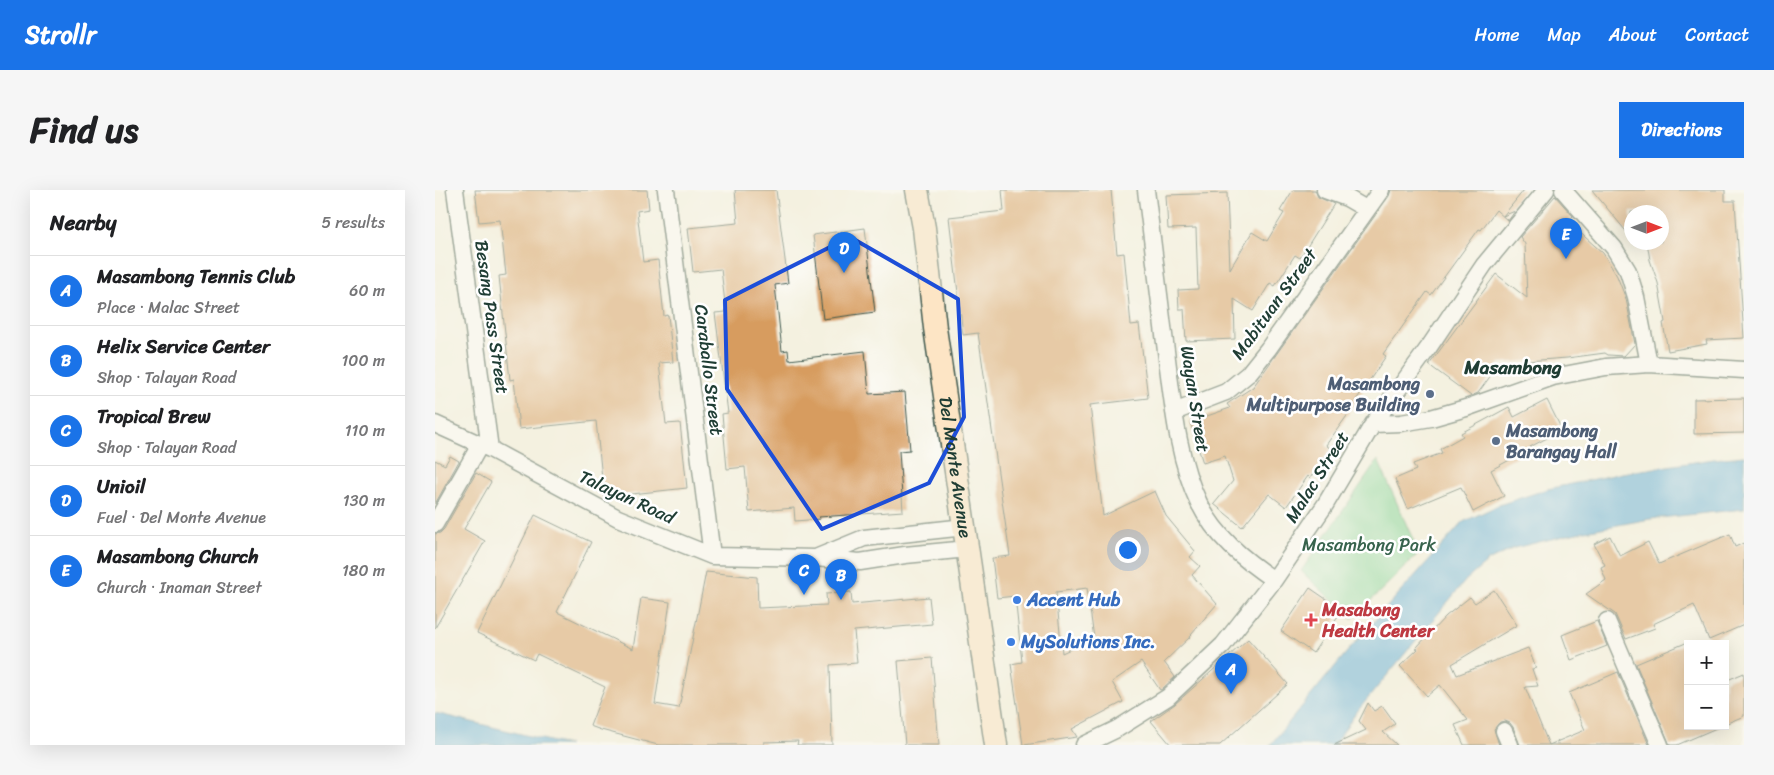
<!DOCTYPE html>
<html lang="en">
<head>
<meta charset="utf-8">
<style>
  body { margin:0; font-family:Sriracha,sans-serif; background:#f6f6f6; color:#202124 }
  .controls { position:absolute; right:15px; bottom:15px; display:grid; overflow:hidden; border-radius:0px; box-shadow:0 5px 20px #0002 }
  .controls button { width:45px; height:45px; display:grid; place-items:center; padding:0; border:0; border-bottom:1px solid #e0e0e0; background:#fff; color:#202124; font:25px sans-serif }
  .compass { position:absolute; left:1189px; top:15px; width:45px; height:45px; border-radius:50%; background:#fff; box-shadow:0 5px 20px #0002; rotate:90deg }
  .you { position:absolute; left:692px; top:359px; width:18px; height:18px; margin:-12px; border:4px solid #fff; border-radius:50%; background:#1a73e8; box-shadow:0 0 0 8px #1a73e833 }
  .badge { display:grid; place-items:center; width:32px; height:32px; border-radius:50%; background:#1a73e8; color:#fff; font-size:16px; font-weight:700 }
  .pin { position:absolute; translate:-50% -41px; filter:drop-shadow(0 1px 2px #0008) }
  .pin::after { content:''; position:absolute; top:26px; width:18px; height:15px; background:inherit; clip-path:polygon(0 0,100% 0,50% 100%) }
  .list { margin:0; padding:0; list-style:none }
  h2 { display:flex; justify-content:space-between; align-items:center; height:65px; margin:0; padding:0 20px; font-size:21px }
  h2 small { font-size:16px; font-weight:400; color:#757577 }
  .list li { display:grid; grid-template-columns:32px 1fr auto; gap:15px; align-items:center; box-sizing:border-box; height:70px; padding:0 20px; border-top:1px solid #e0e0e0 }
  .list b { display:block; font-size:19px; white-space:nowrap }
  .list p { margin:0; font-size:16px; white-space:nowrap; color:#757577 }
  .list em { font-size:16px; font-style:normal; color:#757577 }
  .map { position:relative; flex:none; width:1309px; height:555px; overflow:hidden; border-radius:0px }
  header { display:flex; align-items:center; gap:30px; box-sizing:border-box; height:70px; padding:0 25px; background:#1a73e8; color:#fff }
  header strong { font-size:24px }
  nav { display:flex; gap:28px; margin-inline-start:auto; font-size:18px }
  .intro { display:flex; align-items:center; justify-content:space-between; box-sizing:border-box; height:120px; padding:0 30px }
  h1 { margin:0; font-size:35px }
  .button { padding:12px 22px; border-radius:0px; background:#1a73e8; color:#fff; font-size:18px; font-weight:700 }
  main { display:flex; gap:30px; padding:0 30px }
  aside { flex:1; background:#fff; border-radius:0px; box-shadow:0 5px 20px #0002 }
  .map>svg:first-child { display:block }
  .green { fill:#80d599; stroke:#508966 }
  .water { fill:#60aeda; stroke:#407687 }
  .building { fill:#d79c5f; fill-rule:evenodd }
  .lines { fill:none; stroke-linecap:round; stroke-linejoin:round }
  .minor-casing { stroke:#3f584e; stroke-width:19 }
  .secondary-casing { stroke:#3f584e; stroke-width:25 }
  .minor { stroke:#fff; stroke-width:16 }
  .secondary { stroke:#fde5c5; stroke-width:22 }
  .marked { fill:none; stroke:#1d4ed8; stroke-width:4; stroke-linejoin:round }
  .service-dot { fill:#5c6f8a; stroke:#fff; stroke-width:2 }
  .shop-dot { fill:#3f7fe0; stroke:#fff; stroke-width:2 }
  .health-dot { fill:#e0444e; stroke:#fff; stroke-width:2 }
  .labels { text-anchor:middle; dominant-baseline:central; stroke-width:5; stroke-linejoin:round; paint-order:stroke }
  .street-label { font-size:18px; fill:#1f3d34; stroke:#fff }
  .service-label { font-size:18px; font-weight:bold; fill:#4e5e75; stroke:#fff; text-anchor:end }
  .park-label { font-size:18px; fill:#37634d; stroke:#fff }
  .shop-label { font-size:18px; font-weight:bold; fill:#366cbe; stroke:#fff; text-anchor:start }
  .health-label { font-size:18px; font-weight:bold; fill:#be3a42; stroke:#fff; text-anchor:start }
  .neighbourhood-label { font-size:19px; font-weight:bold; fill:#1f3d34; stroke:#fff }
</style>
</head>
<body>
<header>
<strong>Strollr</strong>
<nav><a>Home</a><a>Map</a><a>About</a><a>Contact</a></nav>
</header>
<div class="intro"><h1>Find us</h1><a class="button">Directions</a></div>
<main>
<aside>
<h2>Nearby<small>5 results</small></h2>
<ul class="list">
<li><span class="badge">A</span><div><b>Masambong Tennis Club</b><p>Place · Malac Street</p></div><em>60 m</em></li>
<li><span class="badge">B</span><div><b>Helix Service Center</b><p>Shop · Talayan Road</p></div><em>100 m</em></li>
<li><span class="badge">C</span><div><b>Tropical Brew</b><p>Shop · Talayan Road</p></div><em>110 m</em></li>
<li><span class="badge">D</span><div><b>Unioil</b><p>Fuel · Del Monte Avenue</p></div><em>130 m</em></li>
<li><span class="badge">E</span><div><b>Masambong Church</b><p>Church · Inaman Street</p></div><em>180 m</em></li>
</ul>
</aside>
<div class="map">
<svg width="1309" height="555" viewBox="0 0 1309 555">
  <rect width="100%" height="100%" fill="#fff"/>
  <filter id="ink" filterUnits="userSpaceOnUse"><feTurbulence type="fractalNoise" baseFrequency=".02" numOctaves="2"/><feDisplacementMap in="SourceGraphic" scale="10" xChannelSelector="R" yChannelSelector="G"/><feConvolveMatrix kernelMatrix="1 2 1 2 8 2 1 2 1" color-interpolation-filters="sRGB"/></filter>
  <filter id="wash" filterUnits="userSpaceOnUse"><feTurbulence type="fractalNoise" baseFrequency=".0096" numOctaves="4" result="noise"/><feDisplacementMap in="SourceGraphic" scale="20" xChannelSelector="R" yChannelSelector="G"/><feGaussianBlur stdDeviation="1.12" result="paint"/><feColorMatrix in="noise" values="0 0 0 0 0 0 0 0 0 0 0 0 0 0 0 0 0 1.4 0 .05"/><feComposite in="paint" operator="in"/></filter>
  <g filter="url(#wash)">
    <rect width="100%" height="100%" fill="#f4f1e0"/>
    <!-- green -->
    <path class="green" d="M 943,270 L 984,363 L 917,429 L 866,381 Z"/>
    <!-- water -->
    <path class="water" d="M 1309,266 L 1309,319 L 1215,329 L 1150,341 L 1079,358 L 1053,371 L 1031,390 L 920,524 L 899,555 L 835,555 L 916,457 L 1028,332 L 1064,315 L 1113,299 L 1187,283 L 1279,269 Z
      M 0,523 L 123,553 L 134,555 L 0,555 Z"/>
    <g id="blocks">
      <!-- building -->
      <path class="building" d="M 40,0 L 212,0 L 214,19 L 202,21 L 208,72 L 223,70 L 229,126 L 233,125 L 238,172 L 224,173 L 231,234 L 245,233 L 252,298 L 169,307 L 161,231 L 84,239 L 79,189 L 75,190 L 64,86 L 71,85 L 65,30 L 44,32 Z
        M 300,0 L 341,0 L 353,93 L 340,95 L 347,161 L 353,160 L 354,170 L 430,161 L 434,204 L 470,202 L 475,260 L 464,261 L 468,321 L 384,327 L 385,329 L 360,331 L 359,318 L 314,322 L 310,277 L 292,279 L 287,224 L 293,223 L 280,123 L 291,122 L 286,79 L 258,82 L 253,38 L 303,33 Z
        M 567,0 L 676,0 L 682,64 L 689,63 L 696,135 L 704,134 L 713,208 L 655,215 L 668,326 L 720,301 L 731,326 L 760,361 L 755,367 L 765,376 L 757,385 L 782,414 L 756,444 L 757,445 L 729,472 L 740,487 L 727,499 L 725,500 L 706,472 L 677,492 L 688,512 L 637,539 L 642,547 L 589,555 L 588,555 L 576,474 L 587,472 L 580,406 L 562,408 L 557,368 L 575,366 L 543,143 L 528,145 L 514,27 L 569,21 ZM 652,398 L 659,448 L 627,463 L 621,402 Z
        M 858,0 L 880,0 L 883,7 L 899,14 L 865,68 L 860,65 L 840,96 L 835,93 L 818,121 L 799,109 L 800,149 L 751,151 L 749,119 L 744,119 L 743,100 L 763,99 L 761,38 L 733,39 L 731,5 L 792,3 L 795,79 L 817,42 L 832,51 L 849,23 L 845,21 Z
        M 956,0 L 1089,0 L 1068,26 L 1080,21 L 1073,31 L 1061,20 L 1046,40 L 1044,39 L 996,105 L 992,102 L 948,164 L 951,166 L 913,222 L 914,223 L 891,255 L 896,259 L 875,288 L 873,286 L 851,317 L 834,304 L 807,337 L 779,314 L 798,291 L 790,266 L 768,273 L 755,232 L 795,218 L 792,214 L 818,197 L 954,6 Z
        M 1157,0 L 1290,0 L 1290,11 L 1300,11 L 1309,148 L 1271,150 L 1272,154 L 1233,161 L 1228,133 L 1230,132 L 1223,93 L 1215,70 L 1212,52 L 1226,52 L 1226,22 L 1196,22 L 1196,46 L 1195,46 Z
        M 1120,6 L 1138,26 L 1133,32 L 1168,63 L 1182,86 L 1191,109 L 1200,154 L 1189,166 L 1173,165 L 1170,163 L 1132,168 L 1065,173 L 1043,203 L 1036,206 L 994,175 L 1061,84 L 1092,108 L 1090,54 L 1085,47 Z
        M 430,38 L 440,122 L 388,129 L 378,45 Z
        M 1309,208 L 1309,243 L 1259,244 L 1259,209 Z
        M 1112,210 L 1127,240 L 1095,257 L 1095,259 L 1056,280 L 1069,306 L 1038,322 L 1026,297 L 973,319 L 960,289 L 981,280 L 978,274 L 1007,263 L 1005,259 L 1028,246 L 1026,243 L 1074,217 L 1079,227 Z
        M 15,266 L 24,271 L 0,314 L 0,270 L 10,275 Z
        M 41,283 L 56,292 L 29,339 L 50,351 L 0,438 L 0,344 L 5,343 L 9,339 Z
        M 100,325 L 156,352 L 122,422 L 198,459 L 206,408 L 235,412 L 220,514 L 244,518 L 271,382 L 322,387 L 323,418 L 392,415 L 391,404 L 416,402 L 417,414 L 494,407 L 497,434 L 419,441 L 422,473 L 395,475 L 397,555 L 362,555 L 363,551 L 329,552 L 329,555 L 223,555 L 166,540 L 155,536 L 170,497 L 102,464 L 99,470 L 42,443 Z
        M 1295,344 L 1300,357 L 1309,353 L 1309,435 L 1274,450 L 1259,415 L 1218,434 L 1220,438 L 1191,449 L 1180,424 L 1151,404 L 1171,390 L 1166,377 L 1170,375 L 1159,354 L 1175,346 L 1185,366 L 1213,352 L 1224,374 Z
        M 875,398 L 907,420 L 878,463 L 846,441 Z
        M 1059,400 L 1082,435 L 1017,474 L 1022,485 L 1093,458 L 1101,478 L 1097,479 L 1103,496 L 1090,497 L 1114,555 L 1150,540 L 1134,503 L 1183,482 L 1214,555 L 1085,555 L 1078,537 L 1075,533 L 1070,531 L 1065,532 L 1059,539 L 1064,555 L 1029,555 L 1020,535 L 1033,530 L 1005,495 L 992,506 L 965,476 L 983,459 L 981,458 L 1011,426 L 1035,407 L 1040,413 Z
        M 1162,431 L 1172,456 L 1136,470 L 1127,445 Z
        M 813,449 L 853,494 L 785,555 L 736,555 L 716,531 L 740,514 Z
        M 1253,452 L 1253,536 L 1286,536 L 1242,555 L 1235,555 L 1201,474 Z
        M 497,468 L 504,555 L 470,555 L 463,471 Z
        M 1309,483 L 1309,526 L 1290,534 L 1290,491 Z
        M 933,513 L 939,521 L 947,516 L 960,534 L 948,542 L 962,555 L 899,555 L 931,540 L 924,531 Z"/>
    </g>
  </g>
  <g filter="url(#ink)">
    <use href="#blocks" fill-opacity="0" stroke="#3f584e" stroke-width="1"/>
    <g class="lines">
      <defs>
        <path id="minor" d="M 20,0 L 55,259
          M 231,0 L 277,366
          M 711,0 C 718,56 725,113 732,169 C 738,215 743,270 764,313 C 780,346 809,370 839,390
          M 890,0 L 912,8 L 931,19
          M 1128,0 L 1179,58 L 1193,81 L 1201,107 L 1214,174
          M 739,222 L 791,202 L 813,184 L 833,159 L 946,0
          M 0,234 L 55,259 L 183,328 L 277,366 L 380,368 L 425,372 L 470,365 L 533,359
          M 938,234 L 966,233 L 996,228 L 1031,218 L 1118,187 L 1171,177 L 1214,174 L 1309,180
          M 0,334 L 45,255
          M 383,367 L 429,348 L 530,337
          M 1172,431 L 1225,555
          M 1069,541 L 1075,555
          M 649,555 L 682,539 L 733,507 L 788,455 L 839,390 L 890,315 L 938,234 L 994,157 L 1049,75 L 1111,0"/>
        <g id="secondary">
          <path id="s1" d="M 482,0 L 489,38 L 500,138 L 561,555"/>
        </g>
      </defs>
      <!-- minor casing -->
      <use href="#minor" class="minor-casing"/>
      <!-- secondary casing -->
      <use href="#secondary" class="secondary-casing"/>
      <!-- minor -->
      <use href="#minor" class="minor"/>
      <!-- secondary -->
      <use href="#secondary" class="secondary"/>
    </g>
  </g>
  <!-- marked area -->
  <path d="M0 0H1309V555H0ZM 415,47 L 523,109 L 529,227 L 494,293 L 387,339 L 292,199 L 290,110 Z" fill="#f4f1e0" fill-opacity=".55" fill-rule="evenodd"/>
  <path class="marked" d="M 415,47 L 523,109 L 529,227 L 494,293 L 387,339 L 292,199 L 290,110 Z"/>
  <!-- markers -->
  <g class="service-dot">
    <circle cx="995" cy="204" r="5"/>
    <circle cx="1061" cy="251" r="5"/>
  </g>
  <g class="shop-dot">
    <circle cx="582" cy="410" r="5"/>
    <circle cx="576" cy="452" r="5"/>
  </g>
  <path class="health-dot" d="M873.5 422.5h5v5h5v5h-5v5h-5v-5h-5v-5h5z"/>
  <g class="labels">
    <!-- street labels -->
    <g class="street-label">
      <text transform="translate(839 114) rotate(-54)">Mabituan Street</text>
      <text transform="translate(57 127) rotate(82)">Besang Pass Street</text>
      <text transform="translate(274 180) rotate(83)">Caraballo Street</text>
      <text transform="translate(760 209) rotate(81)">Wayan Street</text>
      <text stroke="none"><textPath href="#s1" startOffset="280">Del Monte Avenue</textPath></text>
      <text transform="translate(882 287) rotate(-58)">Malac Street</text>
      <text transform="translate(192 307) rotate(25)">Talayan Road</text>
    </g>
    <!-- service labels -->
    <g class="service-label">
      <text x="985" y="194">Masambong<tspan x="985" dy="21">Multipurpose Building</tspan></text>
      <text x="1071" y="241" text-anchor="start">Masambong<tspan x="1071" dy="21">Barangay Hall</tspan></text>
    </g>
    <!-- park labels -->
    <g class="park-label">
      <text x="934" y="355">Masambong Park</text>
    </g>
    <!-- shop labels -->
    <g class="shop-label">
      <text x="592" y="410">Accent Hub</text>
      <text x="586" y="452">MySolutions Inc.</text>
    </g>
    <!-- health labels -->
    <g class="health-label">
      <text x="887" y="420">Masabong<tspan x="887" dy="21">Health Center</tspan></text>
    </g>
    <!-- neighbourhood labels -->
    <g class="neighbourhood-label">
      <text x="1078" y="177">Masambong</text>
    </g>
  </g>
</svg>
<div class="controls">
<button>+</button>
<button>−</button>
</div>
<svg class="compass" viewBox="-18 -18 36 36"><path d="M0-13l5 13h-10z" fill="#e53935"/><path d="M0 13l5-13h-10z" fill="#757577"/></svg>
<div class="you"></div>
<div class="pin badge" style="left:796px;top:504px">A</div>
<div class="pin badge" style="left:406px;top:410px">B</div>
<div class="pin badge" style="left:369px;top:405px">C</div>
<div class="pin badge" style="left:409px;top:83px">D</div>
<div class="pin badge" style="left:1131px;top:69px">E</div>
</div>
</main>
</body>
</html>
